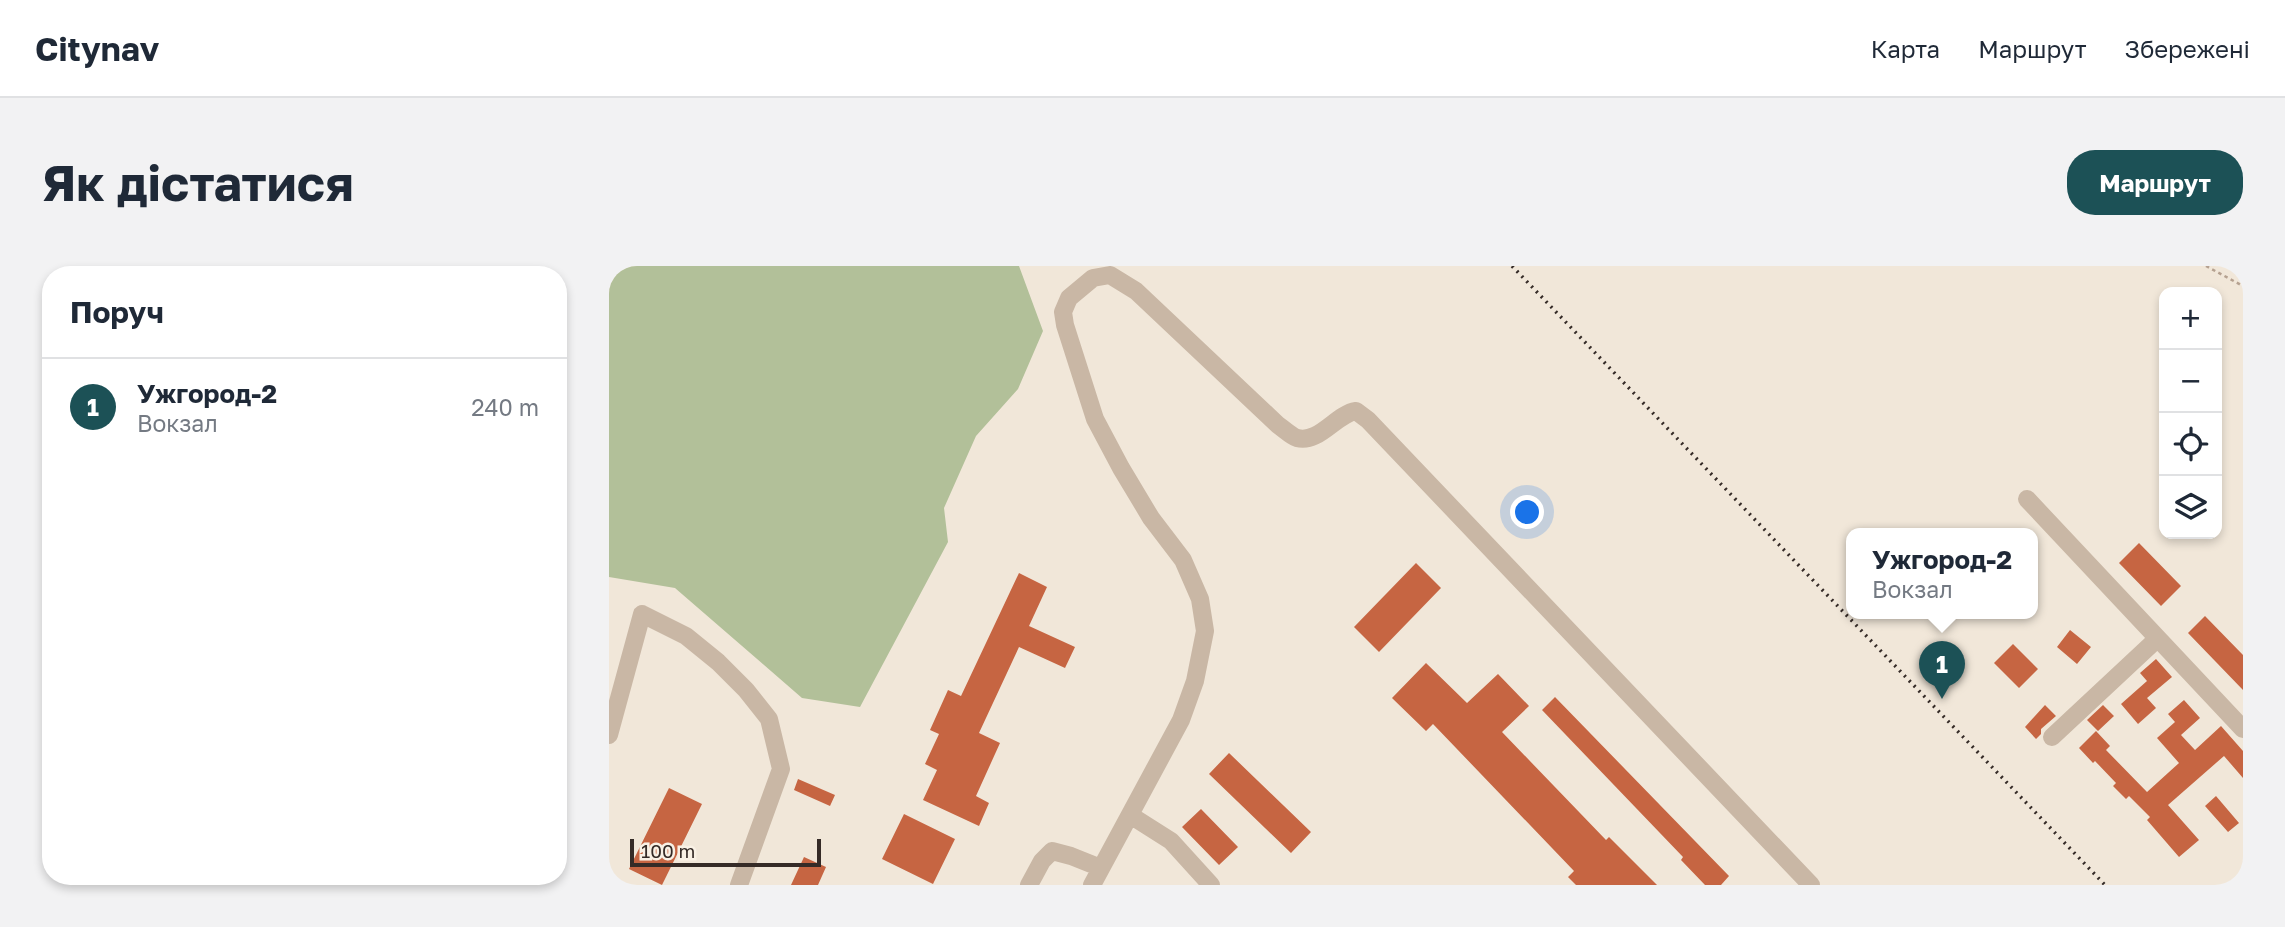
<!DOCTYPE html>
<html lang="uk">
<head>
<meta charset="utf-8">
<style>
  body { margin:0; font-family:"Golos Text",sans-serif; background:#f2f2f3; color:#1f2937 }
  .controls { position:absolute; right:21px; top:21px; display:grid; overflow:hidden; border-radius:14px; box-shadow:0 4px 10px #0003 }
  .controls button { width:63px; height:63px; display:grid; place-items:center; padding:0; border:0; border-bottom:2px solid #e0e1e3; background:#fff; color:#1f2937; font:35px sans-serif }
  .scale { position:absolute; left:21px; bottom:18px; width:191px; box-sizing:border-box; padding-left:7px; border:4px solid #352b27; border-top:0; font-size:19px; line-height:24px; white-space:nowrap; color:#352b27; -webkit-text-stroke:5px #f9f1e5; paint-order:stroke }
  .you { position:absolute; left:919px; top:247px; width:24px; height:24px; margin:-18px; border:5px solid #fff; border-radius:50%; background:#1a73e8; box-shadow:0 0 0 10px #1a73e833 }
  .badge { display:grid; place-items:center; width:46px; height:46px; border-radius:50%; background:#1c5156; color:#fff; font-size:23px; font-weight:700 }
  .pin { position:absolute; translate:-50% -58px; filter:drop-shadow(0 2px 4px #0008) }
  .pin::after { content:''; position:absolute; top:37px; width:24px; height:21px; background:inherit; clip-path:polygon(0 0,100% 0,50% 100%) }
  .popup { position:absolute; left:1237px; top:262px; width:192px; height:91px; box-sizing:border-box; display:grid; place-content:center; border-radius:14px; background:#fff; filter:drop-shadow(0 2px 5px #0005); font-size:23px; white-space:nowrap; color:#747a83 }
  .popup b { font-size:26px; color:#1f2937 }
  .popup::after { content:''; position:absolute; left:50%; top:100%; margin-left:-14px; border:14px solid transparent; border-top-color:#fff }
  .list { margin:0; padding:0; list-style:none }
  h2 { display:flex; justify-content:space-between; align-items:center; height:91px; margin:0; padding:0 28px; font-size:30px }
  h2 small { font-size:23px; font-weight:400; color:#747a83 }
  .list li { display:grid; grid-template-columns:46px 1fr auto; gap:21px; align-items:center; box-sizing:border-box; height:98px; padding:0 28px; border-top:2px solid #e0e1e3 }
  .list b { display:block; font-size:26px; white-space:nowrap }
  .list p { margin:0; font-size:23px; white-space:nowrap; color:#747a83 }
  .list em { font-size:23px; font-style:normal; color:#747a83 }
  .icon { flex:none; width:38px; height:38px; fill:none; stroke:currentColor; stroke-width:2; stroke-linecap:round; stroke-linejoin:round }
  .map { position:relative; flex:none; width:1634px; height:619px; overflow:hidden; border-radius:28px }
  header { display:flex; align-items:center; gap:42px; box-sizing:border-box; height:98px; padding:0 35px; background:#fff; border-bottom:2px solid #e0e1e3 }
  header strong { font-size:33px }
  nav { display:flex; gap:38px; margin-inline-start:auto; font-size:24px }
  .intro { display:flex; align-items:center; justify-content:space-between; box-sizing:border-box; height:168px; padding:0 42px }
  h1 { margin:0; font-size:49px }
  .button { padding:18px 32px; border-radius:28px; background:#1c5156; color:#fff; font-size:24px; font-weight:700 }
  main { display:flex; gap:42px; padding:0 42px }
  aside { flex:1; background:#fff; border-radius:28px; box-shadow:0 4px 10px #0003 }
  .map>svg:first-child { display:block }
  .green { fill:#b2c099 }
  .building { fill:#c66542 }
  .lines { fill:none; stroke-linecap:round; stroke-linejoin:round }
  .path { stroke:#b5a190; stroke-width:2.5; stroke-dasharray:3.5 3.5; stroke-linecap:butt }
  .minor { stroke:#c9b7a5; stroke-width:18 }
  .rail { stroke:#352b27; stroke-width:3.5; stroke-dasharray:2 5; stroke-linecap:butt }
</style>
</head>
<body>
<header>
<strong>Citynav</strong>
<nav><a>Карта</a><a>Маршрут</a><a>Збережені</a></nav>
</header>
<div class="intro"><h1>Як дістатися</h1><a class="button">Маршрут</a></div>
<main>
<aside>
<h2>Поруч<small></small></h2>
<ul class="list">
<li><span class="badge">1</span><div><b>Ужгород-2</b><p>Вокзал</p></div><em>240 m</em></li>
</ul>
</aside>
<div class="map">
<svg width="1634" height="619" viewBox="0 0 1634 619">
  <rect width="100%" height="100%" fill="#f1e7d9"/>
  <!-- green -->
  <path class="green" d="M 0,0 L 410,0 L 434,65 L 409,123 L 367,170 L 335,242 L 339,276 L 251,441 L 193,432 L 66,322 L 0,311 Z"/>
  <!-- building -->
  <path class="building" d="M 1530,277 L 1572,320 L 1552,340 L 1510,297 Z
    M 807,297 L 832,322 L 770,386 L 745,361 Z
    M 410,307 L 438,321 L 420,360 L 466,381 L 456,402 L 410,381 L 370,467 L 391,477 L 367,530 L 380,537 L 370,560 L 314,534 L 328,504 L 316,498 L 330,468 L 321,464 L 339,424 L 352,430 Z
    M 1596,350 L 1634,389 L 1634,424 L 1579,367 Z
    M 1461,364 L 1482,381 L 1468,398 L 1448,381 Z
    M 1404,378 L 1429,403 L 1410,422 L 1385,397 Z
    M 1547,393 L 1563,411 L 1538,432 L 1547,442 L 1529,458 L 1512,438 L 1538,415 L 1531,407 Z
    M 817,397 L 858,437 L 889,408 L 920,440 L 893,466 L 997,574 L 1000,571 L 1048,619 L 967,619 L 959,611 L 965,605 L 824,458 L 817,465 L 783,432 Z
    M 946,431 L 1120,610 L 1112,619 L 1096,619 L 1072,594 L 1074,591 L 933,444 Z
    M 1575,434 L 1591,452 L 1572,469 L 1586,484 L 1612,460 L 1634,485 L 1634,512 L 1615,490 L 1559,539 L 1590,574 L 1570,591 L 1538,554 L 1541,551 L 1520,530 L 1517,533 L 1504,520 L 1507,517 L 1486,495 L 1484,497 L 1470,482 L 1487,465 L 1501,480 L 1497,484 L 1538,526 L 1570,497 L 1548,472 L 1566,456 L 1559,448 Z
    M 1436,439 L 1447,450 L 1432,463 L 1432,468 L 1427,473 L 1416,461 Z
    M 1494,439 L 1505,450 L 1489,465 L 1478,454 Z
    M 620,487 L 702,566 L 682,587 L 600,508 Z
    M 189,513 L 226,529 L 221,540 L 185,524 Z
    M 60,522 L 93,538 L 53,619 L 20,603 Z
    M 1607,530 L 1630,557 L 1619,566 L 1596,540 Z
    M 592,543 L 629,581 L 610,599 L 573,561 Z
    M 295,548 L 346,573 L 324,618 L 273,593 Z
    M 195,591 L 217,601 L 209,619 L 182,619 Z"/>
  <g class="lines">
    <!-- path -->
    <path class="path" d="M 1597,0 L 1634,20"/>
    <!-- minor -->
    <path class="minor" d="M 1418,233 L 1634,463
      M 0,469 L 33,348 L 77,370 L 109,396 L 137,424 L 160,453 L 172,503 L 130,619
      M 1443,471 L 1548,373
      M 521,549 L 562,575 L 602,619
      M 420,619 L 433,595 L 443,585 L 462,590 L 492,602
      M 483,619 L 572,454 L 586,415 L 596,365 L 591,333 L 574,294 L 542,252 L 512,202 L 486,153 L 456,59 L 454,46 L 460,32 L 484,12 L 501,9 L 527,25 L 669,159 C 675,163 682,170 688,172 C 710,178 727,148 747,145 L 759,154 L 1202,619"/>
    <!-- rail -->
    <path class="rail" d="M 903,0 L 1496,619"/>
  </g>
</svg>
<div class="controls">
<button>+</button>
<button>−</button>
<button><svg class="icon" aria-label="locate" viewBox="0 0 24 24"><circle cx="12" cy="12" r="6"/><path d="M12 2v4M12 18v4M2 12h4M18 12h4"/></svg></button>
<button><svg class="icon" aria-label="layers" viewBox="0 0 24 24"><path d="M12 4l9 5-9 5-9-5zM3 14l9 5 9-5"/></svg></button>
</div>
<div class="scale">100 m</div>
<div class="you"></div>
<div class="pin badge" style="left:1333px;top:433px">1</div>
<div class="popup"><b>Ужгород-2</b>Вокзал</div>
</div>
</main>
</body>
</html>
